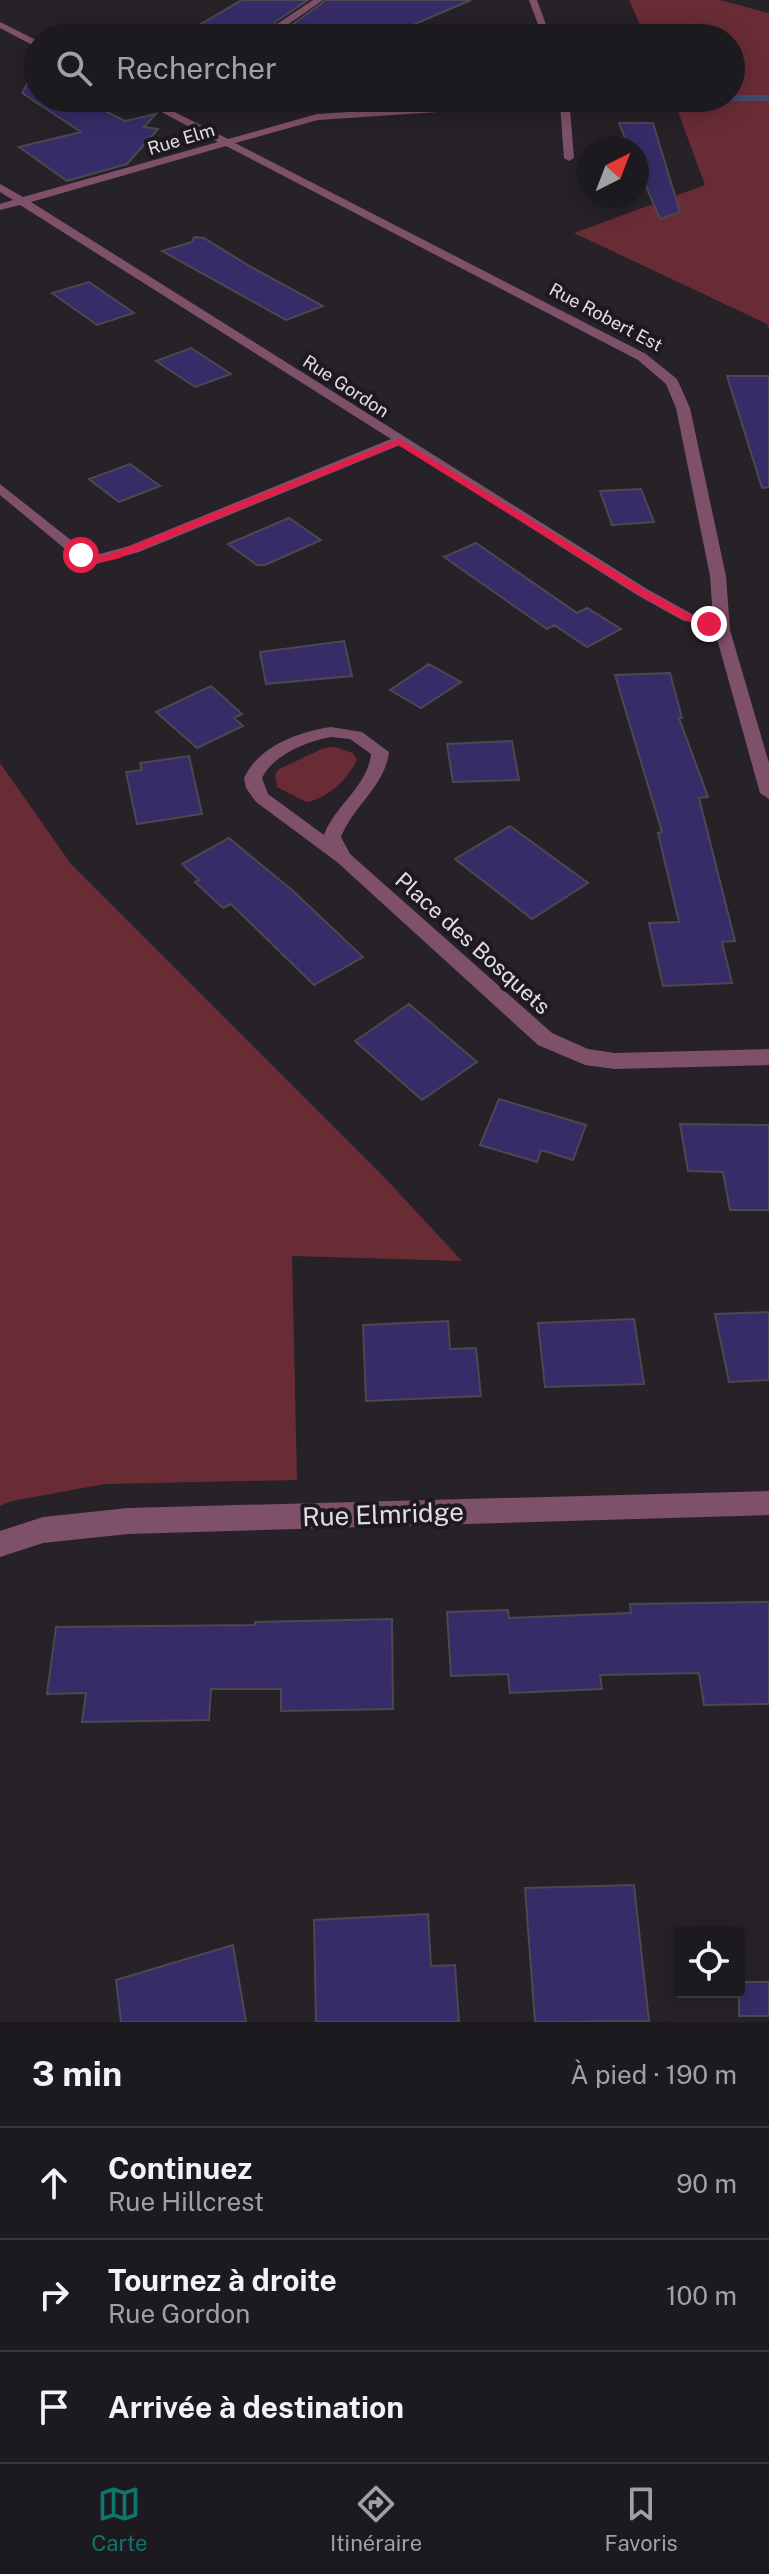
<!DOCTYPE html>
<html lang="fr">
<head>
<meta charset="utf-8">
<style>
  body { margin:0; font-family:"Public Sans",sans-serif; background:#29272b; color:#f1f3f6 }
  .controls { position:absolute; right:24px; bottom:24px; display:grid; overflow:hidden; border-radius:8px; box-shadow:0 4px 20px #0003 }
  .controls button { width:72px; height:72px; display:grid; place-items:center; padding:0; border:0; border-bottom:2px solid #3a383c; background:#1c1a1e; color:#f1f3f6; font:40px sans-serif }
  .compass { position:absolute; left:577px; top:136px; width:72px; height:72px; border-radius:50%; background:#1c1a1e; box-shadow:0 4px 20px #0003; rotate:42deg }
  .stop { position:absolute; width:24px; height:24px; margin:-18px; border:6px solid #e11d48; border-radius:50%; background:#fff }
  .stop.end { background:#e11d48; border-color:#fff; box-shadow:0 2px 8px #0008 }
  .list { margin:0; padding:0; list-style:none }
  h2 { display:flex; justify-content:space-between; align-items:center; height:104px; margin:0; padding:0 32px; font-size:34px }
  h2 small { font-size:26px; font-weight:400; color:#a0a1a4 }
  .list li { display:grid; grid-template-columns:52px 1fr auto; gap:24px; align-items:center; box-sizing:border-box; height:112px; padding:0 32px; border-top:2px solid #3a383c }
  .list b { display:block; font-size:30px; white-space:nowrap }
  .list p { margin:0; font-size:26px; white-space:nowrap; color:#a0a1a4 }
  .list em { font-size:26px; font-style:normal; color:#a0a1a4 }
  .icon { flex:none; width:44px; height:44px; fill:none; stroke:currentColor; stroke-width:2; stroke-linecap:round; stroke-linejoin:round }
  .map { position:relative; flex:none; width:769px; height:2022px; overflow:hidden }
  .search { position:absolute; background:#1c1a1e; box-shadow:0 4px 20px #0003; left:24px; right:24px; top:24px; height:88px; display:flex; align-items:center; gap:20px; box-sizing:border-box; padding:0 28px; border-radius:44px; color:#a0a1a4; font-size:30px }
  .sheet { height:440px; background:#1c1a1e }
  nav { display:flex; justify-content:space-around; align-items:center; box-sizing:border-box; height:112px; border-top:2px solid #3a383c; background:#1c1a1e; font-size:22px; color:#a0a1a4 }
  nav a { display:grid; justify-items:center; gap:4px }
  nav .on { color:#0f766e }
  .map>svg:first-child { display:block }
  .green { fill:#692c35 }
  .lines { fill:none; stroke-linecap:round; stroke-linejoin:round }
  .stream { stroke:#43496e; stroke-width:6 }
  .building { fill:#372c67; stroke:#4a4950; stroke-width:2 }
  .street { fill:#7f506a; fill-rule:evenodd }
  .route { fill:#e11d48 }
  .labels { text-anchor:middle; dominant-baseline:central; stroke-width:8; stroke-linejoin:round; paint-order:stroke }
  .far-street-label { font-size:18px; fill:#e0dee2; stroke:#1d191e }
  .street-label { font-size:22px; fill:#e0dee2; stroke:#1d191e }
  .near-street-label { font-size:26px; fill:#e0dee2; stroke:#1d191e }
</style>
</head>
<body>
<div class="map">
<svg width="769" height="2022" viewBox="0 0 769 2022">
  <rect width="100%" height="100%" fill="#262228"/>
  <!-- green -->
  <path class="green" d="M 629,0 L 720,0 L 769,13 L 769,329 L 767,324 L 574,233 L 705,185 L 673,98 L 731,98 L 731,38 L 646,38 Z
    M 335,747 L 353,753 L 357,760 C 349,778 326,800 306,802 L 277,787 L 275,774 L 279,769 L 324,748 Z
    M 0,763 L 71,864 L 386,1179 L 462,1261 L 292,1256 L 297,1480 L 105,1484 L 12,1501 L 0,1506 Z"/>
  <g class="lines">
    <!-- stream -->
    <path class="stream" d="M 703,98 L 769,98"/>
  </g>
  <!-- building -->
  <path class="building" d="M 242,0 L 308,0 L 275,22 L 274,28 L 277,31 L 285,30 L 326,0 L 471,0 L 382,38 L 177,38 Z
    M 33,74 L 38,77 L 38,98 L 79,98 L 125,121 L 156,114 L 144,127 L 158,129 L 127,164 L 67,181 L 19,147 L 81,132 L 22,93 Z
    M 619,123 L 653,123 L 680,212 L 660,219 L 637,165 L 637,148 L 629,148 Z
    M 194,237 L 204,238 L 251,267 L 323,306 L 286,320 L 162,251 L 192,242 Z
    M 89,282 L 134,313 L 97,325 L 52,293 Z
    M 191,348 L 231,374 L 195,387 L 156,361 Z
    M 727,376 L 769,376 L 769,487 L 762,488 Z
    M 130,464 L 160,486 L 119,502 L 89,479 Z
    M 641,489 L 654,522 L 612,525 L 600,491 Z
    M 289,518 L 321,540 L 265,565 L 257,565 L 228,544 Z
    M 476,543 L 577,613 L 587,608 L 621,629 L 587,647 L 554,625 L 547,629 L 444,557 Z
    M 344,641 L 352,676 L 266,684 L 260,652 Z
    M 429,664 L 461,682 L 421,708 L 390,690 Z
    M 670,673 L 682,718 L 679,718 L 708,797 L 699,798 L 735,941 L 722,942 L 732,983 L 663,986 L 649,923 L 679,922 L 658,833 L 662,832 L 615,675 Z
    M 211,686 L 242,714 L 234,718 L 243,726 L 197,748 L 156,712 Z
    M 512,741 L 519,780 L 453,782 L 447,744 Z
    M 189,756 L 202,814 L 137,824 L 126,772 L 142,770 L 140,763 Z
    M 510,826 L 588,883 L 532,919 L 455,859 Z
    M 229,838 L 293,891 L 363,957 L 314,985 L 231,904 L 223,908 L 195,882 L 199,880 L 182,864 Z
    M 409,1004 L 477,1062 L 422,1100 L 355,1041 Z
    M 499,1099 L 586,1125 L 573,1160 L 541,1150 L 537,1162 L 480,1145 Z
    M 680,1124 L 769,1125 L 769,1210 L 730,1210 L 723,1172 L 688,1171 Z
    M 769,1312 L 769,1380 L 729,1382 L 715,1314 Z
    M 634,1319 L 644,1384 L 545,1387 L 538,1323 Z
    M 448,1321 L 450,1349 L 476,1348 L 481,1396 L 366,1401 L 363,1325 Z
    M 769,1602 L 769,1704 L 704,1705 L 699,1673 L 600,1675 L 602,1689 L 510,1693 L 508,1674 L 451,1676 L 447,1612 L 508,1610 L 509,1618 L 631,1613 L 630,1604 Z
    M 392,1619 L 393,1709 L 281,1711 L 281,1689 L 211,1689 L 209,1720 L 82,1722 L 86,1693 L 47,1694 L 56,1627 L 255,1625 L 255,1622 Z
    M 634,1885 L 649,2021 L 535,2022 L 525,1888 Z
    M 428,1914 L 431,1966 L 455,1965 L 459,2022 L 316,2022 L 314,1920 Z
    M 233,1945 L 246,2022 L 121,2022 L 116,1980 Z
    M 739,1982 L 769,1982 L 769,2016 L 739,2016 Z"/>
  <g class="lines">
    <!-- street -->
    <path class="street" d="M 313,0 L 323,0 L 283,28 L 277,28 L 277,24 Z
      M 529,0 L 537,0 L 551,38 L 543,38 Z
      M 0,22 L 38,41 L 38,48 L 0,28 Z
      M 135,98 L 147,98 L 228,139 L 317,114 L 569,98 L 574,158 L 569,161 L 564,158 L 560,104 L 318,120 L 235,143 L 646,354 L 677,379 L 690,408 L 726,576 L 730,630 L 769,763 L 769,799 L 760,793 L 714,628 L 682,620 L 637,595 L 400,445 L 139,552 L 96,564 L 76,558 L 0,495 L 0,484 L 86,552 L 96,555 L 129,546 L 391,439 L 20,205 L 0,210 L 0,204 L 13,200 L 0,192 L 0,184 L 23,197 L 218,142 ZM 226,146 L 638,360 L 666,384 L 676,408 L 710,576 L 713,619 L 692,614 L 647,589 L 31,202 Z
      M 331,727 L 362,732 L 389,752 C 385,786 353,806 341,837 L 350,854 L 552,1033 L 588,1049 L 615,1053 L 769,1049 L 769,1065 L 615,1069 L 585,1065 L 538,1045 L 337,862 L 256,802 L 246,788 L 244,778 C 259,746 298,732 331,727 ZM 331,737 L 350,739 L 371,754 C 368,786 335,805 324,835 L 268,794 L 262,778 C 273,755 307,741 331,737 Z
      M 769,1491 L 769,1515 L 128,1534 L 43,1543 L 0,1557 L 0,1531 L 43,1517 L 128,1508 Z"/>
  </g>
  <!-- route -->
  <path class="route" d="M 399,439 L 645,590 L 691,615 L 714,624 L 709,627 L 684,620 L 638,594 L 398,445 L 117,559 L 96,563 L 76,555 L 81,552 L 97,557 L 111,554 Z"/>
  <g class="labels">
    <!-- far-street labels -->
    <g class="far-street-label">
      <text transform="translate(181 139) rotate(-17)">Rue Elm</text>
      <text transform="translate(606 317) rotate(28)">Rue Robert Est</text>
      <text transform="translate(346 386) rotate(33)">Rue Gordon</text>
    </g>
    <!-- street labels -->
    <g class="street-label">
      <text transform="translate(473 943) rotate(42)">Place des Bosquets</text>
    </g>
    <!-- near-street labels -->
    <g class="near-street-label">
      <text transform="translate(383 1514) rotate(-2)">Rue Elmridge</text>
    </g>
  </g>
</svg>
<div class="controls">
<button><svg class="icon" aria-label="locate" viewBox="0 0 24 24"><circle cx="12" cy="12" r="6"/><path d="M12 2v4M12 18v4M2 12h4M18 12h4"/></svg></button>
</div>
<svg class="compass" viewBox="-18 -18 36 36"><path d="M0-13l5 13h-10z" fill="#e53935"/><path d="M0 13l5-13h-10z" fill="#a0a1a4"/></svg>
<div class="stop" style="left:81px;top:555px"></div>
<div class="stop end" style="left:709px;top:624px"></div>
<div class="search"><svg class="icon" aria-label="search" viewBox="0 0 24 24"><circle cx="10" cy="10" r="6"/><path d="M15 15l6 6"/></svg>Rechercher</div>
</div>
<section class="sheet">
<h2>3 min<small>À pied · 190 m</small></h2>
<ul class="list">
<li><svg class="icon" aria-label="ahead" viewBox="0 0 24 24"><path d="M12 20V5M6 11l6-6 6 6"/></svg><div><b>Continuez</b><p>Rue Hillcrest</p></div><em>90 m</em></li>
<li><svg class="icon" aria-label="right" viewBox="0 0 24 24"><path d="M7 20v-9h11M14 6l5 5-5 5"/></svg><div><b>Tournez à droite</b><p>Rue Gordon</p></div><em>100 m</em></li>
<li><svg class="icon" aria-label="arrive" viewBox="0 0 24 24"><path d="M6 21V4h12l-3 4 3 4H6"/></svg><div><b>Arrivée à destination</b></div></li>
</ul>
</section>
<nav>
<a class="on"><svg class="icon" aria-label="map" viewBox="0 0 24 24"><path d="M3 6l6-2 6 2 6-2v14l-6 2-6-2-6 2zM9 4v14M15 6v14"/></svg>Carte</a>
<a><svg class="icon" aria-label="directions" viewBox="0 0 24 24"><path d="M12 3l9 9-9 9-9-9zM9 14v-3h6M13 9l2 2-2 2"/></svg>Itinéraire</a>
<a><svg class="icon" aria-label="saved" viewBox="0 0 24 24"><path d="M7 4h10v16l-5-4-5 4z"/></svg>Favoris</a>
</nav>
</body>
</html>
